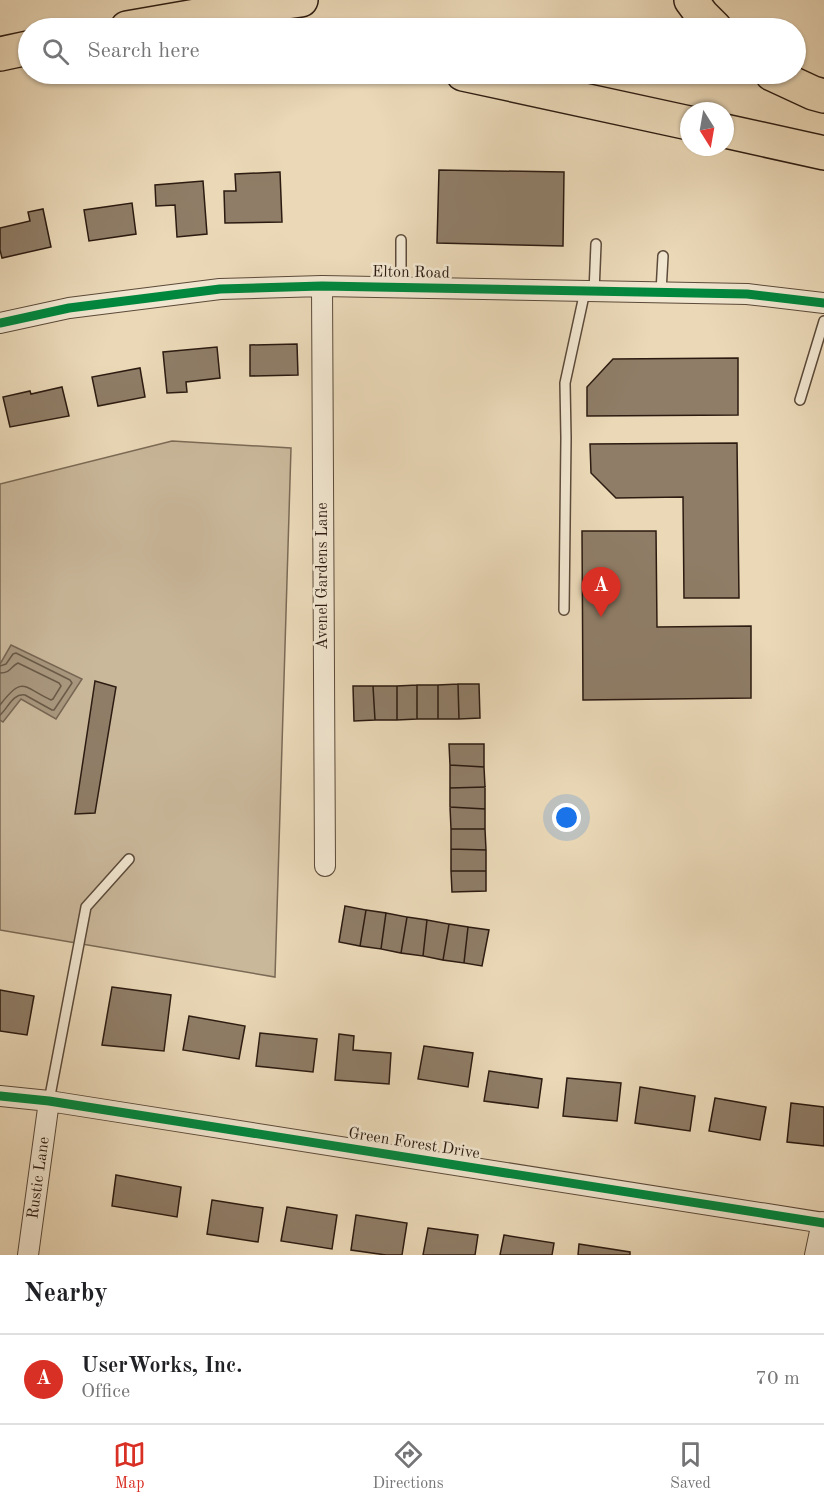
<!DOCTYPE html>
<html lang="en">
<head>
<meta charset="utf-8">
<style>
  body { margin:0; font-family:"Old Standard TT",serif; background:#f6f6f6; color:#202124 }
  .compass { position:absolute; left:680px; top:102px; width:54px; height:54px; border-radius:50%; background:#fff; box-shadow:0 2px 4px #0004; rotate:169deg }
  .you { position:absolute; left:567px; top:818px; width:21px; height:21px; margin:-15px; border:4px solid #fff; border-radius:50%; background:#1a73e8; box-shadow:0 0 0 9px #1a73e833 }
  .badge { display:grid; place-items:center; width:39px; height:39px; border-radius:50%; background:#d93025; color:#fff; font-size:20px; font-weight:700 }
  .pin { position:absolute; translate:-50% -50px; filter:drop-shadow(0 2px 3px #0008) }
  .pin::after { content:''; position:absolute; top:32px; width:21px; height:18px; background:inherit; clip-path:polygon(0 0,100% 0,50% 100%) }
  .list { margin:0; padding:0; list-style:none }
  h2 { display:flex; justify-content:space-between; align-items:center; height:78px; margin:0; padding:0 24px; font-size:26px }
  h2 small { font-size:20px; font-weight:400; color:#757577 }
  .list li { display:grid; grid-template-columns:39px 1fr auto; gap:18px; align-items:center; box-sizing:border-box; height:90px; padding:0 24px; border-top:2px solid #e0e0e0 }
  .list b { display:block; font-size:22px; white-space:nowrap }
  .list p { margin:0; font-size:20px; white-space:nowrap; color:#757577 }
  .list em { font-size:20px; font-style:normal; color:#757577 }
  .icon { flex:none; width:33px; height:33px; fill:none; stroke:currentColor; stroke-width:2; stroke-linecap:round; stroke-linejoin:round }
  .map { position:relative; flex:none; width:824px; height:1255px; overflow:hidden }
  .search { position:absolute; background:#fff; box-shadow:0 2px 4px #0004; left:18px; right:18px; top:18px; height:66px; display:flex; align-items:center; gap:15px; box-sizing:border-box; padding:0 21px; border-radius:33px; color:#757577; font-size:22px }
  .sheet { height:168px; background:#fff }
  nav { display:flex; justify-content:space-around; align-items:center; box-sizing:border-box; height:84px; border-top:2px solid #e0e0e0; background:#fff; font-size:16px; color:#757577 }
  nav a { display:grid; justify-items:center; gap:3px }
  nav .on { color:#d93025 }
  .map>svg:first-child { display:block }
  .green { fill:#cab89b; stroke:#7b6a56; stroke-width:1.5 }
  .water { fill:#a9987f; stroke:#776653; stroke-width:1.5 }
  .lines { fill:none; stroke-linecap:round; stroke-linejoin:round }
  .shore { stroke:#6a5a48; stroke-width:1.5 }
  .building { fill:#8f7d67; stroke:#2c1b11; stroke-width:1.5 }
  .lane-casing { stroke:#5c4a3a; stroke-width:12 }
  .street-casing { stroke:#5c4a3a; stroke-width:22 }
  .highway-casing { stroke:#2c1b11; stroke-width:36 }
  .lane { stroke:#f1e6d0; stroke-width:9 }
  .street { stroke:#f1e6d0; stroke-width:20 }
  .highway { stroke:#ead8b7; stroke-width:33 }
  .cycleway-casing { stroke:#f1e6d0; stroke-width:13 }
  .cycleway { stroke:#00873e; stroke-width:9 }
  .labels { text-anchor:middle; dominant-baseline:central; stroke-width:5; stroke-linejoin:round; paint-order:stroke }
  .street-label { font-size:16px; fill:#2c1b11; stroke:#f1e6d0 }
</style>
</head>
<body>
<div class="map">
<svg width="824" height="1255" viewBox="0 0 824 1255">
  <rect width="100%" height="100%" fill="#ead8b7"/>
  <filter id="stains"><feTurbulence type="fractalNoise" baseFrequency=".00333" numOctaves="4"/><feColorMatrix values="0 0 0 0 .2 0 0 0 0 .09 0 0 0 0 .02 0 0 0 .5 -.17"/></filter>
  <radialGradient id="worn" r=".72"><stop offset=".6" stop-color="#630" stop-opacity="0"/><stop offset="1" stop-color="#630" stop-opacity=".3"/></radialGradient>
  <!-- green -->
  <path class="green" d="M 172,441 L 291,448 L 275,977 L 0,930 L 0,484 Z"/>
  <!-- water -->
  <path class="water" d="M 11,645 L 82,679 L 56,719 L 21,699 L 3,722 L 0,720 L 0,664 Z"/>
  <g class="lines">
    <!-- shore -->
    <path class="shore" d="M 0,666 L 6,664 L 13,654 L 16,653 L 70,680 L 72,683 L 54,710 L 52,710 L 25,695 C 13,693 8,708 0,715
      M 0,673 C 11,673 11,666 18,663 L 59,683 L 61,686 L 53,699 L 51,700 C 23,687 23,675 0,705"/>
  </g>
  <!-- building -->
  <path class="building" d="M 439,170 L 564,172 L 563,246 L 437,243 Z
    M 280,172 L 282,222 L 225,223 L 224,191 L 236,191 L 235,174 Z
    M 203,181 L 207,234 L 177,237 L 175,205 L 156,206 L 155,185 Z
    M 132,203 L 136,234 L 89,241 L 84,210 Z
    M 43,209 L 51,247 L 2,258 L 0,250 L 0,228 L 30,221 L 28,212 Z
    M 297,344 L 298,375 L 250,376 L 250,345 Z
    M 217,347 L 220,378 L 186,382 L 187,392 L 167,393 L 163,352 Z
    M 738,358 L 738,415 L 587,416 L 587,387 L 613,359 Z
    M 140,368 L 145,397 L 98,406 L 92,377 Z
    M 62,387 L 69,416 L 10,427 L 3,397 L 30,391 L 31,394 Z
    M 737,443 L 739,598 L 684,598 L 683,497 L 616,498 L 591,473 L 590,444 Z
    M 582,531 L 656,531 L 657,627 L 751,626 L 751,698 L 583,700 Z
    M 95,681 L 116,687 L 95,813 L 75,814 Z
    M 458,684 L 459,719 L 438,719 L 438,685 Z
    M 458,684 L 479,684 L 480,718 L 459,719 Z
    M 417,685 L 417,719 L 397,720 L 397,686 Z
    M 417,685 L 438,685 L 438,719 L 417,719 Z
    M 353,686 L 373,686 L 375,720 L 354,721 Z
    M 373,686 L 397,686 L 397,720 L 375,720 Z
    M 449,744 L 484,744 L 484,767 L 450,765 Z
    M 450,765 L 484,767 L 485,787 L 450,788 Z
    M 485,787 L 485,809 L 450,807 L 450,788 Z
    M 450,807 L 485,809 L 485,829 L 451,829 Z
    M 451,829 L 485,829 L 486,850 L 451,849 Z
    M 451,849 L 486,850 L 486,871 L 451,871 Z
    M 451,871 L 486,871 L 486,891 L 452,892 Z
    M 345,906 L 366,910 L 360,946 L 339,942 Z
    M 366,910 L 386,913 L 381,949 L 360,946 Z
    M 386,913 L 407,917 L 401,953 L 381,949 Z
    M 407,917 L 427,920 L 423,956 L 401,953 Z
    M 427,920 L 449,924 L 443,960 L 423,956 Z
    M 449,924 L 468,927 L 464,963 L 443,960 Z
    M 468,927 L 489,930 L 482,966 L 464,963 Z
    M 112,987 L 171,995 L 164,1051 L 102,1045 Z
    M 0,990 L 34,996 L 27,1035 L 0,1031 Z
    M 189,1016 L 245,1026 L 239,1059 L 183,1050 Z
    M 260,1033 L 317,1039 L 313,1072 L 256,1066 Z
    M 339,1034 L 354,1036 L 353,1050 L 391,1053 L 389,1084 L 335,1080 Z
    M 424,1046 L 473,1053 L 468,1087 L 418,1079 Z
    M 489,1071 L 542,1079 L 538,1108 L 484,1101 Z
    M 567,1078 L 621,1083 L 617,1121 L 563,1116 Z
    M 640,1087 L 695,1096 L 690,1131 L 635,1123 Z
    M 715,1098 L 766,1107 L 760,1140 L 709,1131 Z
    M 791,1103 L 824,1107 L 824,1146 L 787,1142 Z
    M 116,1175 L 181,1187 L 177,1217 L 112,1206 Z
    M 212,1200 L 263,1208 L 258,1242 L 207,1234 Z
    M 287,1207 L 337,1215 L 332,1249 L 281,1241 Z
    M 356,1215 L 407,1223 L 402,1255 L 386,1255 L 351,1250 Z
    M 428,1228 L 478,1235 L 475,1255 L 423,1255 Z
    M 504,1235 L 554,1243 L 552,1255 L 500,1255 Z
    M 579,1244 L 630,1252 L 630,1255 L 578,1255 Z"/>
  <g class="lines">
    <defs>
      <path id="lane" d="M 401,288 L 401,240
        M 594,292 L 596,244
        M 661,292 L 663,256
        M 800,400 L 824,321
        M 564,610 L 566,438 L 565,383 L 585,291
        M 49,1101 L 86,907 L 129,859"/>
      <path id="street" d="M 322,286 L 325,866
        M 0,323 L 69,308 L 220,289 L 322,286 L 747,294 L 824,303
        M 0,1096 L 49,1101 L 824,1223
        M 28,1255 L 49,1101
        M 815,1255 L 822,1222"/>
      <path id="highway" d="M 691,0 L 702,15 L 715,28
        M 127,28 L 242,8 L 301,0
        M 0,54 L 28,48
        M 463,74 L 689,123
        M 772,74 L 813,93 L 824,96
        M 725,131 L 824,153"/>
    </defs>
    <!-- lane casing -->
    <use href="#lane" class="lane-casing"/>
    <!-- street casing -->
    <use href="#street" class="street-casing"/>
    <!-- highway casing -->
    <use href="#highway" class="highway-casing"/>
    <!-- lane -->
    <use href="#lane" class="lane"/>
    <!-- street -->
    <use href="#street" class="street"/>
    <!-- highway -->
    <use href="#highway" class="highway"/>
    <defs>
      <path id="cycleway" d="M 0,323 L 69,308 L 220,289 L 322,286 L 747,294 L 824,303
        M 0,1096 L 49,1101 L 824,1223"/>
    </defs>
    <!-- cycleway casing -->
    <use href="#cycleway" class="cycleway-casing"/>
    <!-- cycleway -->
    <use href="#cycleway" class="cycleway"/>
  </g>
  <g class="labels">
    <!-- street labels -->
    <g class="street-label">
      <text transform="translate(411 273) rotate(1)">Elton Road</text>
      <text transform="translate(323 576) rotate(-90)">Avenel Gardens Lane</text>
      <text transform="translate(414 1144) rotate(9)">Green Forest Drive</text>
      <text transform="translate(39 1178) rotate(-82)">Rustic Lane</text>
    </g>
  </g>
  <rect width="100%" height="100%" filter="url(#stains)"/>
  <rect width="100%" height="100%" fill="url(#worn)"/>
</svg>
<svg class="compass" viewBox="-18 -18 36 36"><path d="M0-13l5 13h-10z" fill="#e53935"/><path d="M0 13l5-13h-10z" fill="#757577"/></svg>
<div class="you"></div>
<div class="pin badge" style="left:601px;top:617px">A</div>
<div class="search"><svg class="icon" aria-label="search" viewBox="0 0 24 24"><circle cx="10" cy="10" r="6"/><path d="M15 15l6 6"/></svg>Search here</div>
</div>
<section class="sheet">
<h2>Nearby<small></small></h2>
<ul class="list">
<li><span class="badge">A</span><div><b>UserWorks, Inc.</b><p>Office</p></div><em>70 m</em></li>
</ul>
</section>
<nav>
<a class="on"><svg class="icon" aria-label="map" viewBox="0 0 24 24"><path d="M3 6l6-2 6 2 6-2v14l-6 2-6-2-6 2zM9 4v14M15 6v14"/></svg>Map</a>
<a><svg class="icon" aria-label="directions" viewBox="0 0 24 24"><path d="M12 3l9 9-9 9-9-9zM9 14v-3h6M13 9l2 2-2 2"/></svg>Directions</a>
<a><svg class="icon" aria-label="saved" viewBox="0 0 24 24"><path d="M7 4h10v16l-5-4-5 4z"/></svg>Saved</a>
</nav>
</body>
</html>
